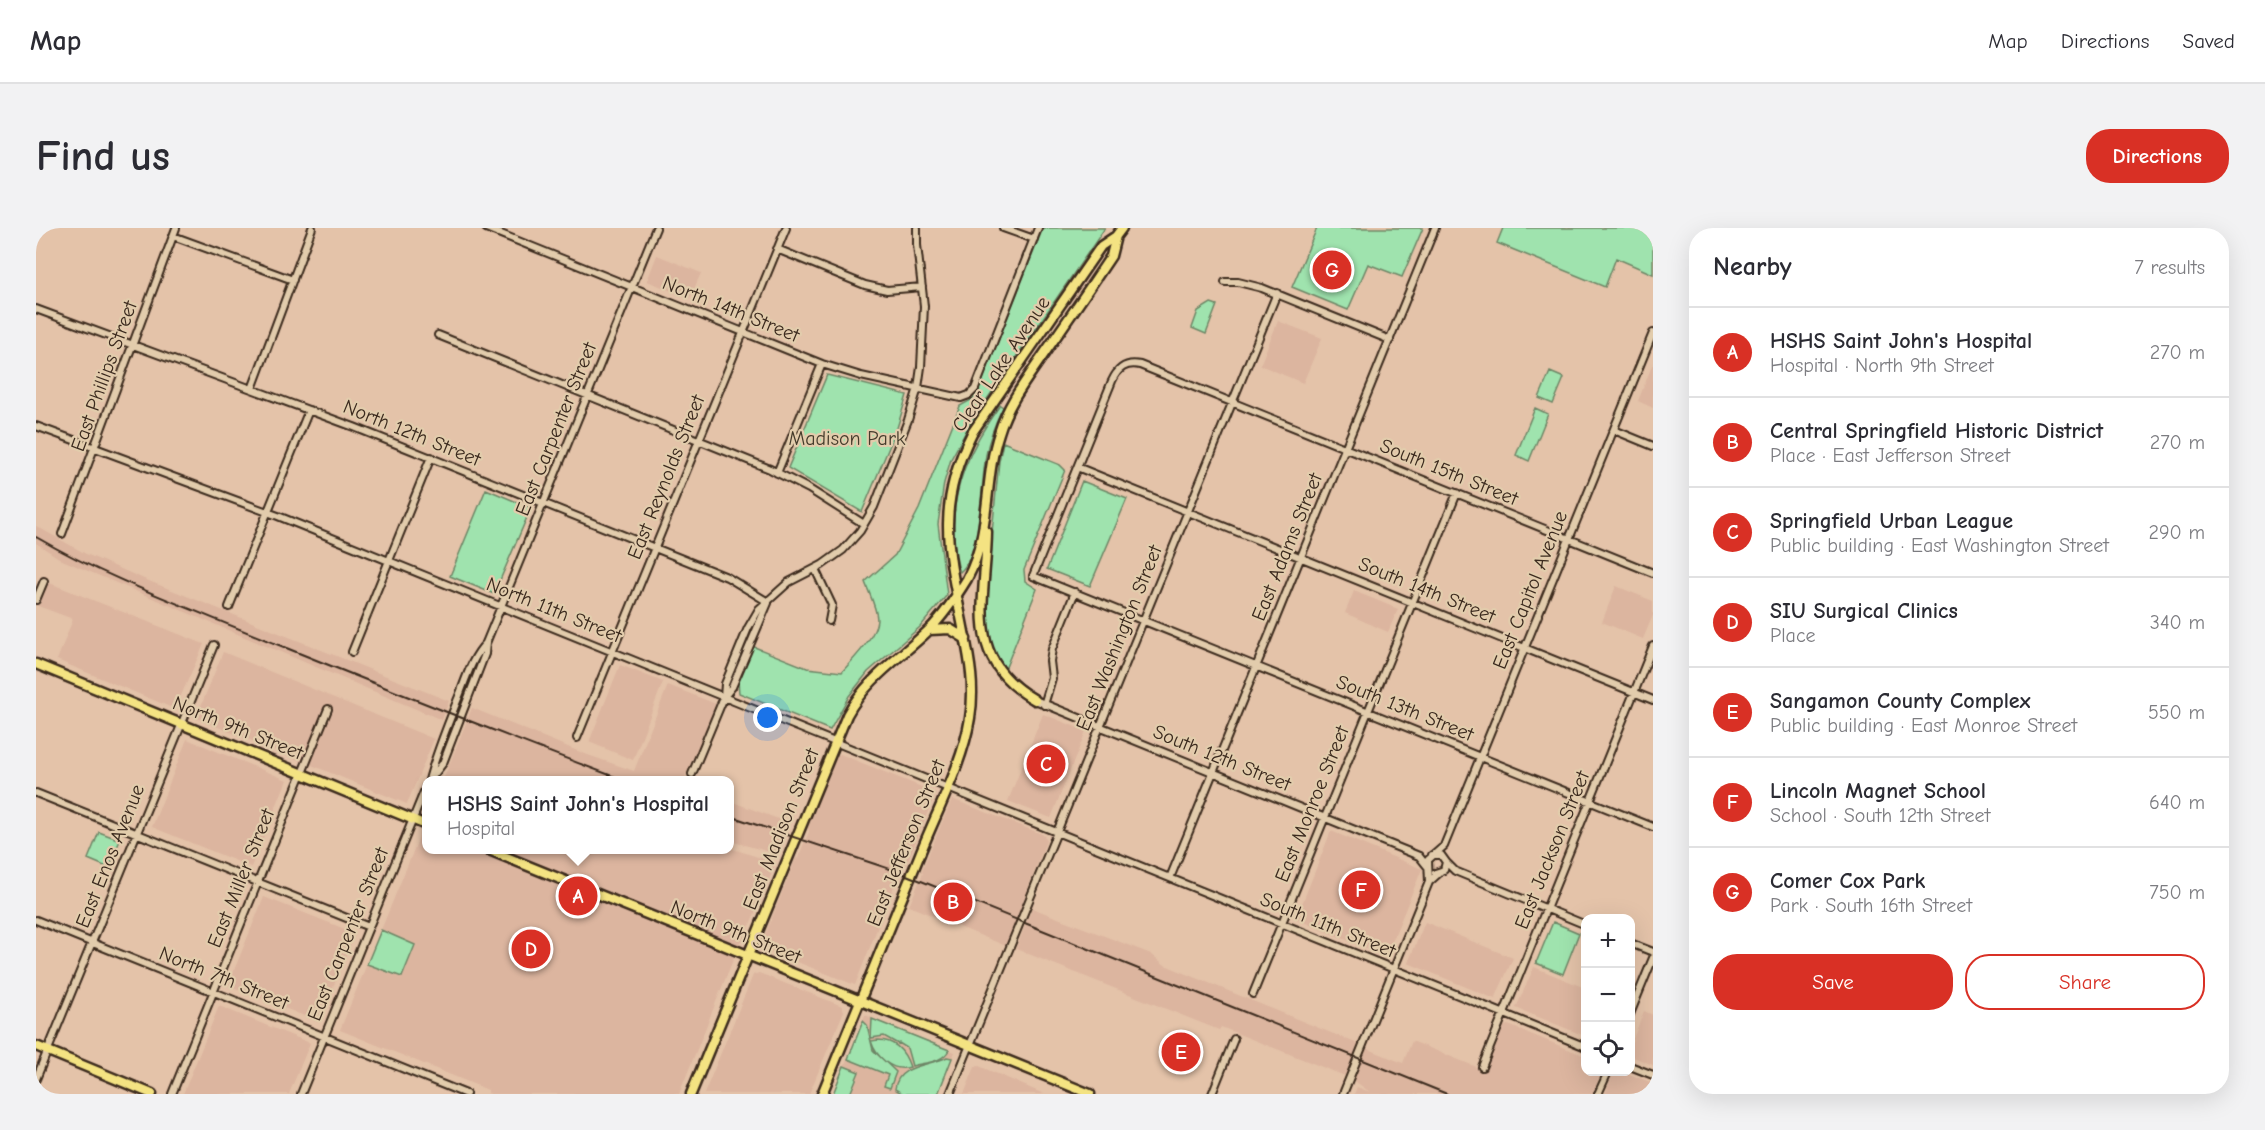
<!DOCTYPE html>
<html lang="en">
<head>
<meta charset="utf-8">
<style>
  body { margin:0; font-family:"Comic Neue",sans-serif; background:#f2f2f3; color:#2b2b33 }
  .controls { position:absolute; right:18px; bottom:18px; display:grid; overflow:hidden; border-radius:12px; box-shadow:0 6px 24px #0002 }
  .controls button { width:54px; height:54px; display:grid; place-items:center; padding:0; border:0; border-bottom:2px solid #e1e1e2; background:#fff; color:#2b2b33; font:30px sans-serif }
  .you { position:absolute; left:732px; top:490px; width:21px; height:21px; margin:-15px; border:4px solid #fff; border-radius:50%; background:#1a73e8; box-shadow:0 0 0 9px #1a73e833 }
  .badge { display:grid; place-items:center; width:39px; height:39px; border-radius:50%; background:#d93025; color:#fff; font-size:20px; font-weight:700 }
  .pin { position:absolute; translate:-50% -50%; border:3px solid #fff; box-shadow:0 2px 6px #0006 }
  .popup { position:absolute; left:386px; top:548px; width:312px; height:78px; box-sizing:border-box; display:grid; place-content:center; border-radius:12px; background:#fff; filter:drop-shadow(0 2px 4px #0005); font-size:20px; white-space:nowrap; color:#7c7c81 }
  .popup b { font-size:22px; color:#2b2b33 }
  .popup::after { content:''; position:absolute; left:50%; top:100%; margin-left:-12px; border:12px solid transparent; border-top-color:#fff }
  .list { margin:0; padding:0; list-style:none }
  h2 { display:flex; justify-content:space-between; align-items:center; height:78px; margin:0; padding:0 24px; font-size:26px }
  h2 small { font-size:20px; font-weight:400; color:#7c7c81 }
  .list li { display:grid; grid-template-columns:39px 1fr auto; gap:18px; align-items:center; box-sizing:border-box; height:90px; padding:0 24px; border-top:2px solid #e1e1e2 }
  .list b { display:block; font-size:22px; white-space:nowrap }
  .list p { margin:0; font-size:20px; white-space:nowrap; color:#7c7c81 }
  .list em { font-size:20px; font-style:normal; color:#7c7c81 }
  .actions { display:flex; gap:12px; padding:18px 24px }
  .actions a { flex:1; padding:14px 0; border:2px solid #d93025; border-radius:24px; text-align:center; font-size:21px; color:#d93025 }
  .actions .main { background:#d93025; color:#fff }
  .icon { flex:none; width:33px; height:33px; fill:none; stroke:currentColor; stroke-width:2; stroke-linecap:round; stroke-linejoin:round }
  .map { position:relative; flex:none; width:1617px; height:866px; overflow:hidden; border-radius:24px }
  header { display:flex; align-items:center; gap:36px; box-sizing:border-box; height:84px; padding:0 30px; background:#fff; border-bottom:2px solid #e1e1e2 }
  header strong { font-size:28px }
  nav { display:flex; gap:33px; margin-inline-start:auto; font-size:21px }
  .intro { display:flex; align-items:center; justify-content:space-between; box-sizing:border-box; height:144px; padding:0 36px }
  h1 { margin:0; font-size:42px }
  .button { padding:15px 27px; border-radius:24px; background:#d93025; color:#fff; font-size:21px; font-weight:700 }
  main { display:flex; gap:36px; padding:0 36px }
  aside { flex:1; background:#fff; border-radius:24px; box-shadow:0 6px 24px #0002 }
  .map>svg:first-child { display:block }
  .built { fill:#dcb59f }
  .green { fill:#9fe3ae; stroke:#6d8666; stroke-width:1.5 }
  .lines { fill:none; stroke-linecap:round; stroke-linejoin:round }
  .minor-casing { stroke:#3b2a1e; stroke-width:10 }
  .major-casing { stroke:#3b2a1e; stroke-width:13 }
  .minor { stroke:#e2ccac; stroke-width:6 }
  .major { stroke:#f4e382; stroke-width:8 }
  .rail { stroke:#3b2a1e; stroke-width:2 }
  .labels { text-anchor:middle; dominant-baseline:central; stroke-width:4.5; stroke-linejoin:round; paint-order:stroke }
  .street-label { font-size:20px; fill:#3b2a1e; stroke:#e2ccac }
  .park-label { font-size:20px; fill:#453c2c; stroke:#e2ccac }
</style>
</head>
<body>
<header>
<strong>Map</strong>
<nav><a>Map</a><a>Directions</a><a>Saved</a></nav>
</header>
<div class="intro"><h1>Find us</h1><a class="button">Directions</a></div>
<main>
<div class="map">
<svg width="1617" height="866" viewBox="0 0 1617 866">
  <rect width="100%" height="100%" fill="#e4c3a9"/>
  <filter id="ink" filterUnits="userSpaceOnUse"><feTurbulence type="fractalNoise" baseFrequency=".0167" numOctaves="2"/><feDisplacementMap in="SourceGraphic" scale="12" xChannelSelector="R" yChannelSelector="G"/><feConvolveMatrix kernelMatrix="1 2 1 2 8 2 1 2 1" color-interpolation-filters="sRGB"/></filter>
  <g filter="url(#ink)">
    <!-- built -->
    <path class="built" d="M 621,27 L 665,45 L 654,70 L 611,53 Z
      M 1242,93 L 1286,110 L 1267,155 L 1224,137 Z
      M 1617,135 L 1617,180 L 1602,173 Z
      M 0,298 L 50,326 L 108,351 L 413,473 L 406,492 L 26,332 L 0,315 Z
      M 11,354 L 168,416 L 139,481 L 21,432 L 37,391 L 2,378 Z
      M 1580,358 L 1617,373 L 1617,387 L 1607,411 L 1566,394 Z
      M 1318,363 L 1362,381 L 1352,404 L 1309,385 Z
      M 187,424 L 398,511 L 371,576 L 160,490 Z
      M 584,437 L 627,454 L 597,532 L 553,514 Z
      M 632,457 L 680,476 L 648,552 L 407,552 L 436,480 L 549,526 L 598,543 Z
      M 1007,486 L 1050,503 L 1015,590 L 972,573 Z
      M 151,511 L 251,552 L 215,639 L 116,599 Z
      M 804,526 L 898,564 L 899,566 L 870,638 L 867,637 L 865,640 L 862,654 L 860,653 L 819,757 L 724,719 L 760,630 L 763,631 L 766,620 L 773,604 L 772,599 L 801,528 Z
      M 916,571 L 1006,606 L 1011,611 L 970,718 L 873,678 L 887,645 L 885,644 Z
      M 694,573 L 753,595 L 741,626 L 694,613 Z
      M 390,592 L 390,622 L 694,620 L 740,635 L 707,713 L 705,712 L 643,866 L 455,866 L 452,865 L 452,862 L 304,802 L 331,736 L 364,749 L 377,715 L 345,702 Z
      M 1295,603 L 1386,641 L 1350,728 L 1260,691 Z
      M 228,669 L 319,705 L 283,794 L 192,757 Z
      M 996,680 L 1115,726 L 1129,737 L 1322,816 L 1309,848 L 1185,799 L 1183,802 L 980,721 Z
      M 1389,694 L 1477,730 L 1459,771 L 1372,735 Z
      M 1498,739 L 1549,760 L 1549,808 L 1480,780 Z
      M 723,745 L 806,778 L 808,783 L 773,866 L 668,866 L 717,747 Z
      M 183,778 L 274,815 L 253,866 L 147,866 Z
      M 1608,783 L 1617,787 L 1617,837 L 1595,828 L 1595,816 Z
      M 829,787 L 919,824 L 902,866 L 797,866 Z
      M 1472,797 L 1549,828 L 1550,844 L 1566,844 L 1556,866 L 1318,866 L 1321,859 L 1334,864 L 1317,852 L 1330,820 L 1367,835 L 1376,813 L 1448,842 L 1465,802 L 1468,798 Z
      M 943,838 L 1008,866 L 928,866 L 939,839 Z
      M 1578,844 L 1587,844 L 1617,855 L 1617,866 L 1569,866 Z"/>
    <!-- green -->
    <path class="green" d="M 1007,0 L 1069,0 L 934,196 L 915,231 L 908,255 L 902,296 L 911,367 L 884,399 L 832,444 L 813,468 L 794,502 L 703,465 L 702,452 L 716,418 L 771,440 L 806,444 C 817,431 840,409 841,392 C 841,380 833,365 829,354 L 859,327 L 883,281 L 924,178 L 937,171 L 942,164 Z
      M 1281,0 L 1387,0 L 1366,49 L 1332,36 L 1312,82 L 1256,59 Z
      M 1467,0 L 1617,0 L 1617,46 L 1580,30 L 1569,59 L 1461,15 Z
      M 1175,75 L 1181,77 L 1170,106 L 1156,100 L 1162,83 Z
      M 1514,144 L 1528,150 L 1517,176 L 1503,170 Z
      M 791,147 L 871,167 L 861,200 L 826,284 L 752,240 Z
      M 964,177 L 967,179 C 959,195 953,210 950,227 C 945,254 945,327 924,344 C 920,335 919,322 918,312 C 914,261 935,217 964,177 Z
      M 1499,180 L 1512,186 L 1493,233 L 1480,227 Z
      M 967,214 L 1024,237 L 1029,242 L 988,342 L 989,353 L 1001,361 L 968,444 L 950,406 L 950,366 L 963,233 Z
      M 1046,253 L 1091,271 L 1054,358 L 1011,341 Z
      M 450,261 L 495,280 L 458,366 L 414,348 Z
      M 63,604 L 84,612 L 73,640 L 52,631 Z
      M 1517,694 L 1543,705 L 1527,746 L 1500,735 Z
      M 345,702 L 379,717 L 366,749 L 331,736 Z
      M 836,791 L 913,822 C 906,835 889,834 876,838 L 871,820 L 863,815 L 862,816 L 848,808 L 835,810 Z
      M 827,793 L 831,797 L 837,822 L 860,844 L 854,860 L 848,858 L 852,847 L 812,831 Z
      M 842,812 C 860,812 869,824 874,839 C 857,845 840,829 835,813 Z
      M 911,829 L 916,830 L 902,866 L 867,866 L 859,861 C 861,836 894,838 911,829 Z
      M 808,838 L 823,844 L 814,866 L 797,866 Z"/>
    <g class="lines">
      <defs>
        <path id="minor" d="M 450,0 L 786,136 L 825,148 L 925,170 L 933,167 L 939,161 L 1002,0
          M 967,0 L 998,11
          M 137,8 L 257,52
          M 741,21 L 829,57 L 851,62 L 886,59
          M 1189,54 L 1202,54 L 1226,60 L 1354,112
          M 0,81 L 318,199 L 691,349 L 732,374
          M 402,107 L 734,241 L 773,261 L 828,296
          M 216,161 L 276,0
          M 0,198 L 242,288 L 1550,819
          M 1578,202 L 1617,218
          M 1041,239 L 1617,472
          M 741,245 L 786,136
          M 26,306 L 140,0
          M 779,341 L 796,377 L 793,393
          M 1617,345 L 1104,137 C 1090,134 1082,140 1076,153 L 997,348 L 1617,599
          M 0,372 L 8,353
          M 193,379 L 273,182
          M 316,424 L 395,229
          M 688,469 L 689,456 L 712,400 L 723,381 L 753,354 L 786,337 L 807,322 L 824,303 L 838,279 L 872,192 L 882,160 L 885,139 L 888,78 L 881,17 L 881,0
          M 999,472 L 1383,628 L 1391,638
          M 1008,477 L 1016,450 L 1014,433 L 1016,421 L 1039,364
          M 541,510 L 750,0
          M 656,546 L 688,469 L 696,459 L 732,375
          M 393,552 C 400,525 411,499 421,473 C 429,454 435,430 450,415
          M 394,552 L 407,535 L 449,426 L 450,415 L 620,0
          M 0,565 L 333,699
          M 1396,627 L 1405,627 L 1410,634 L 1408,642 L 1399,645
          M 1410,634 L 1419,643 L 1550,697
          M 1134,650 L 1399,0
          M 1393,654 L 1392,632 L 1408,618 L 1617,105
          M 0,692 L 430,866
          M 1594,715 L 1617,724
          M 1217,766 L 1421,265
          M 1594,786 L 1617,730
          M 1594,838 L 1617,847
          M 1446,839 L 1617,418
          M 0,851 L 178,417
          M 136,866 L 292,481
          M 265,866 L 390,559
          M 914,866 L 1241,65
          M 1176,866 L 1198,811
          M 1307,866 L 1393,654 L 1403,645
          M 1562,866 L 1572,844"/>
        <path id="major" d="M 951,304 C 950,373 926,430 999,472
          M 893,402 L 914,401 L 930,411
          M 0,436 L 390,597
          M 453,622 L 1054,866
          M 0,818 L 116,866
          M 655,866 L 811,487 C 831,450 864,430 893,402 C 908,387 920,369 931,351 C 956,305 947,253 963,205 C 972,175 991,151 1008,126 C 1031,93 1053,61 1075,28 L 1080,8 L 1086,0
          M 786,866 C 819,786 851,706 884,626 C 901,583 927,535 934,490 C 939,460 934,433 928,404 C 913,327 898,280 936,205 L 1065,18 L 1080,8"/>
      </defs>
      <!-- minor casing -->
      <use href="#minor" class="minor-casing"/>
      <!-- major casing -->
      <use href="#major" class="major-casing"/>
      <!-- minor -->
      <use href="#minor" class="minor"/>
      <!-- major -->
      <use href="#major" class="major"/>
      <!-- rail -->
      <path class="rail" d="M 0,309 C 72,351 151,379 228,411 C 347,459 467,507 587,552
        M 694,588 L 863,644 L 1411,866"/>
    </g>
  </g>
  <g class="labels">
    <!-- street labels -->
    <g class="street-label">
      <text transform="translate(695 81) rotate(22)">North 14th Street</text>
      <text transform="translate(965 136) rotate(-56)">Clear Lake Avenue</text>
      <text transform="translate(68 148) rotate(-70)">East Phillips Street</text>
      <text transform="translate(520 201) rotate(-68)">East Carpenter Street</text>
      <text transform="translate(376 205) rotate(22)">North 12th Street</text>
      <text transform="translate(1413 244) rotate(22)">South 15th Street</text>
      <text transform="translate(630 249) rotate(-68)">East Reynolds Street</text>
      <text transform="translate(1251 319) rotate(-68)">East Adams Street</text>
      <text transform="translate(1391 362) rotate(22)">South 14th Street</text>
      <text transform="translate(1494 362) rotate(-68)">East Capitol Avenue</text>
      <text transform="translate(518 382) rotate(22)">North 11th Street</text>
      <text transform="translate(1083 410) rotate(-68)">East Washington Street</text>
      <text transform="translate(1369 480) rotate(22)">South 13th Street</text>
      <text transform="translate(202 500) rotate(22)">North 9th Street</text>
      <text transform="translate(1186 530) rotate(22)">South 12th Street</text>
      <text transform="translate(1276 576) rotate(-68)">East Monroe Street</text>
      <text transform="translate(745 601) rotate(-68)">East Madison Street</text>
      <text transform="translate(870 615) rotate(-68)">East Jefferson Street</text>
      <text transform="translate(1516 622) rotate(-68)">East Jackson Street</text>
      <text transform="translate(74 628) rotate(-68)">East Enos Avenue</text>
      <text transform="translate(205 650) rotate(-68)">East Miller Street</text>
      <text transform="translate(1292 697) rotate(22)">South 11th Street</text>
      <text transform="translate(700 704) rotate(22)">North 9th Street</text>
      <text transform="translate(312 706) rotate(-68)">East Carpenter Street</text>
      <text transform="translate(188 750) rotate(22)">North 7th Street</text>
    </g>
    <!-- park labels -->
    <g class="park-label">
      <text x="811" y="210">Madison Park</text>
    </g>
  </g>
</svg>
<div class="controls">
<button>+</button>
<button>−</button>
<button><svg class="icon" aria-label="locate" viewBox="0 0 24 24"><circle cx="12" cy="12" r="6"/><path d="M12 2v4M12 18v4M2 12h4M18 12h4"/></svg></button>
</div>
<div class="you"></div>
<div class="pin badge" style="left:542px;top:668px">A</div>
<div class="popup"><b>HSHS Saint John's Hospital</b>Hospital</div>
<div class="pin badge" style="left:917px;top:674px">B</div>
<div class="pin badge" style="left:1010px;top:536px">C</div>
<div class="pin badge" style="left:495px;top:721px">D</div>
<div class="pin badge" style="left:1145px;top:824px">E</div>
<div class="pin badge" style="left:1325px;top:662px">F</div>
<div class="pin badge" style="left:1296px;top:42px">G</div>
</div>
<aside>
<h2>Nearby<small>7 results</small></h2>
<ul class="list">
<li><span class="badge">A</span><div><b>HSHS Saint John's Hospital</b><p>Hospital · North 9th Street</p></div><em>270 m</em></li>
<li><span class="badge">B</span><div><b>Central Springfield Historic District</b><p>Place · East Jefferson Street</p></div><em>270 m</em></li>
<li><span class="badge">C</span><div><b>Springfield Urban League</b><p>Public building · East Washington Street</p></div><em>290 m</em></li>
<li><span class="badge">D</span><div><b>SIU Surgical Clinics</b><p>Place</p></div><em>340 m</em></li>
<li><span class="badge">E</span><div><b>Sangamon County Complex</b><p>Public building · East Monroe Street</p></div><em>550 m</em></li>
<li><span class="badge">F</span><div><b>Lincoln Magnet School</b><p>School · South 12th Street</p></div><em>640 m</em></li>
<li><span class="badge">G</span><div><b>Comer Cox Park</b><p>Park · South 16th Street</p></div><em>750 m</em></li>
</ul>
<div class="actions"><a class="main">Save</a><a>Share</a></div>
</aside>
</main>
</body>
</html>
